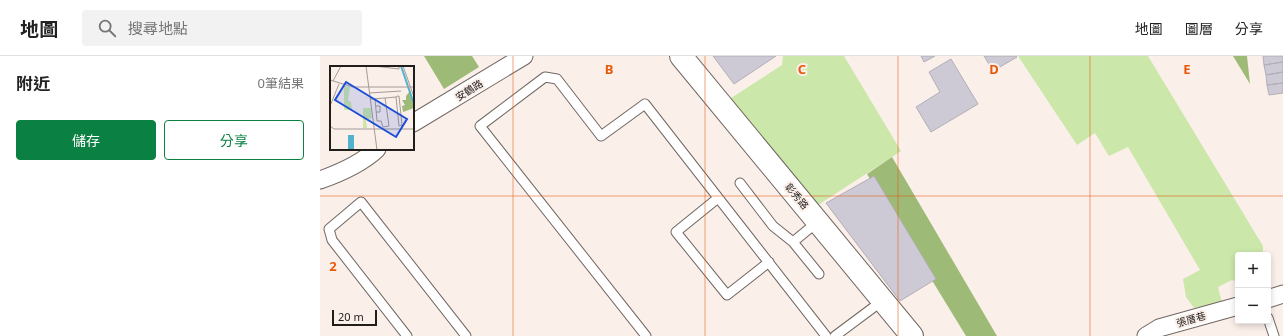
<!DOCTYPE html>
<html lang="zh-TW">
<head>
<meta charset="utf-8">
<style>
  body { margin:0; font-family:"Noto Sans","Noto Sans TC",sans-serif; background:#f2f2f2; color:#222 }
  .controls { position:absolute; right:12px; bottom:12px; display:grid; overflow:hidden; border-radius:4px; box-shadow:0 2px 6px #0003 }
  .controls button { width:36px; height:36px; display:grid; place-items:center; padding:0; border:0; border-bottom:1px solid #e0e0e0; background:#fff; color:#222; font:20px sans-serif }
  .scale { position:absolute; left:12px; bottom:10px; width:45px; box-sizing:border-box; padding-left:4px; border:2px solid #211d1b; border-top:0; font-size:11px; line-height:14px; white-space:nowrap; color:#211d1b; -webkit-text-stroke:3px #fbefea; paint-order:stroke }
  .list { margin:0; padding:0; list-style:none }
  h2 { display:flex; justify-content:space-between; align-items:center; height:52px; margin:0; padding:0 16px; font-size:17px }
  h2 small { font-size:13px; font-weight:400; color:#767676 }
  .actions { display:flex; gap:8px; padding:12px 16px }
  .actions a { flex:1; padding:9px 0; border:1px solid #0b8043; border-radius:4px; text-align:center; font-size:14px; color:#0b8043 }
  .actions .main { background:#0b8043; color:#fff }
  .icon { flex:none; width:22px; height:22px; fill:none; stroke:currentColor; stroke-width:2; stroke-linecap:round; stroke-linejoin:round }
  .map { position:relative; flex:none; width:963px; height:280px; overflow:hidden }
  header { display:flex; align-items:center; gap:24px; box-sizing:border-box; height:56px; padding:0 20px; background:#fff; border-bottom:1px solid #e0e0e0 }
  header strong { font-size:19px }
  nav { display:flex; gap:22px; margin-inline-start:auto; font-size:14px }
  .search { width:280px; height:36px; background:#f2f2f2; display:flex; align-items:center; gap:10px; box-sizing:border-box; padding:0 14px; border-radius:4px; color:#767676; font-size:15px }
  main { display:flex }
  aside { flex:1; background:#fff }
  .map>svg:first-child { display:block }
  .green { fill:#cbe7aa }
  .forest { fill:#9dbb77 }
  .building { fill:#cecad5; stroke:#b2aeb8 }
  .lines { fill:none; stroke-linecap:round; stroke-linejoin:round }
  .service-casing { stroke:#706662; stroke-width:11 }
  .minor-casing { stroke:#706662; stroke-width:19 }
  .tertiary-casing { stroke:#706662; stroke-width:24 }
  .service { stroke:#fff; stroke-width:9 }
  .minor { stroke:#fff; stroke-width:17 }
  .tertiary { stroke:#fff; stroke-width:22 }
  .grid { fill:none; stroke:#e8590c; stroke-width:1; stroke-opacity:0.55 }
  .labels { text-anchor:middle; dominant-baseline:central; stroke-width:4; stroke-linejoin:round; paint-order:stroke }
  .street-label { font-size:10px; fill:#211d1b; stroke:#fbefea }
  .inset-river { fill:none; stroke:#52b2cc; stroke-width:2 }
  .inset-road { fill:none; stroke:#a49b97; stroke-width:1 }
  .view { fill:#1d4ed8; fill-opacity:0.15; stroke:#1d4ed8; stroke-width:2 }
  .inset-edge { fill:none; stroke:#211d1b; stroke-width:2 }
  .grid-label { font-size:13px; text-anchor:middle; font-weight:bold; fill:#e8590c; stroke:#fbefea; stroke-width:4; stroke-linejoin:round; paint-order:stroke }
</style>
</head>
<body>
<header>
<strong>地圖</strong>
<div class="search"><svg class="icon" aria-label="search" viewBox="0 0 24 24"><circle cx="10" cy="10" r="6"/><path d="M15 15l6 6"/></svg>搜尋地點</div>
<nav><a>地圖</a><a>圖層</a><a>分享</a></nav>
</header>
<main>
<aside>
<h2>附近<small>0筆結果</small></h2>
<ul class="list">
</ul>
<div class="actions"><a class="main">儲存</a><a>分享</a></div>
</aside>
<div class="map">
<svg width="963" height="280" viewBox="0 0 963 280">
  <rect width="100%" height="100%" fill="#fbefea"/>
  <!-- green -->
  <path class="green" d="M 463,0 L 524,0 L 581,95 L 492,153 L 408,44 L 462,9 Z
    M 698,0 L 828,0 L 943,190 L 943,199 L 918,199 L 918,226 L 912,224 L 898,231 L 902,247 L 874,252 L 866,241 L 863,223 L 880,214 L 808,91 L 789,100 L 775,77 L 757,89 Z"/>
  <!-- forest -->
  <path class="forest" d="M 104,0 L 152,0 L 159,11 L 124,33 Z
    M 913,0 L 927,0 L 930,28 Z
    M 572,101 L 677,280 L 646,280 L 547,118 Z"/>
  <!-- building -->
  <path class="building" d="M 393,0 L 456,0 L 414,28 Z
    M 601,0 L 615,0 L 604,6 Z
    M 664,0 L 696,0 L 697,1 L 673,15 Z
    M 943,0 L 963,0 L 963,6 L 944,9 Z
    M 631,3 L 658,48 L 611,76 L 596,51 L 620,36 L 609,16 Z
    M 963,6 L 963,16 L 946,19 L 944,9 Z
    M 963,16 L 963,27 L 947,29 L 946,19 Z
    M 963,27 L 963,37 L 949,39 L 947,29 Z
    M 554,120 L 616,223 L 580,245 L 506,147 Z"/>
  <g class="lines">
    <defs>
      <path id="service" d="M 420,127 L 453,170 L 473,186
        M 398,142 L 356,176 L 407,239 L 449,206
        M 499,218 L 473,186 L 490,172 L 499,167
        M 948,262 L 954,280
        M 87,280 L 12,184 L 9,173 L 41,146 L 146,280
        M 326,280 L 160,70 L 225,21 L 237,23 L 281,80 L 325,48 L 506,280
        M 515,280 L 562,245"/>
      <path id="minor" d="M 93,67 L 204,0
        M 0,124 C 20,117 41,108 57,93
        M 948,243 L 963,238
        M 826,280 L 839,272 L 918,250"/>
      <path id="tertiary" d="M 361,0 L 592,280"/>
    </defs>
    <!-- service casing -->
    <use href="#service" class="service-casing"/>
    <!-- minor casing -->
    <use href="#minor" class="minor-casing"/>
    <!-- tertiary casing -->
    <use href="#tertiary" class="tertiary-casing"/>
    <!-- service -->
    <use href="#service" class="service"/>
    <!-- minor -->
    <use href="#minor" class="minor"/>
    <!-- tertiary -->
    <use href="#tertiary" class="tertiary"/>
  </g>
  <!-- grid -->
  <path class="grid" d="M 193,0 L 193,280M 385,0 L 385,280M 578,0 L 578,280M 770,0 L 770,280M 0,140 L 963,140"/>
  <g class="labels">
    <!-- street labels -->
    <g class="street-label">
      <text transform="translate(149 34) rotate(-31)">安鶴路</text>
      <text transform="translate(477 140) rotate(50)">彰秀路</text>
      <text transform="translate(871 263) rotate(-16)">張厝巷</text>
    </g>
  </g>
  <!-- overview -->
  <g transform="translate(10 10)">
    <rect width="84" height="84" fill="#fbefea"/>
    <path d="M 14,20 L 20,21 L 18,34 L 21,36 L 22,44 L 14,44 ZM 33,42 L 41,42 L 42,52 L 36,54 L 37,62 L 33,62 Z" fill="#cbe7aa"/>
    <path d="M 80,25 L 84,42 L 73,46 L 72,40 L 75,39 L 72,34 L 76,34 L 76,30 Z" fill="#9dbb77"/>
    <path d="M 18,69 L 24,69 L 24,83 L 18,83 Z" fill="#52b2cc"/>
    <path class="inset-river" d="M 71,0 L 84,38"/>
    <path class="inset-road" d="M 36,0 L 47,84M 44,0 L 69,3 L 69,0M 73,0 L 84,31M 0,14 L 23,21 L 84,21M 3,15 L 11,0M 39,27 L 71,25M 40,33 L 42,33 L 55,32 L 66,31 L 68,30 L 69,30 L 72,59 L 69,60 L 66,31M 45,33 L 47,55 L 51,55 L 53,61 L 59,60 L 55,32M 0,40 L 9,18M 46,40 L 50,40 L 50,46 L 46,46M 0,60 L 4,63 L 84,63"/>
    <path class="view" d="M 16,16 L 77,53 L 66,71 L 5,34 Z"/>
    <rect width="84" height="84" class="inset-edge"/>
  </g>
  <g class="grid-label">
    <text x="289" y="18">B</text>
    <text x="482" y="18">C</text>
    <text x="674" y="18">D</text>
    <text x="867" y="18">E</text>
    <text x="13" y="215">2</text>
  </g>
</svg>
<div class="controls">
<button>+</button>
<button>−</button>
</div>
<div class="scale">20 m</div>
</div>
</main>
</body>
</html>
